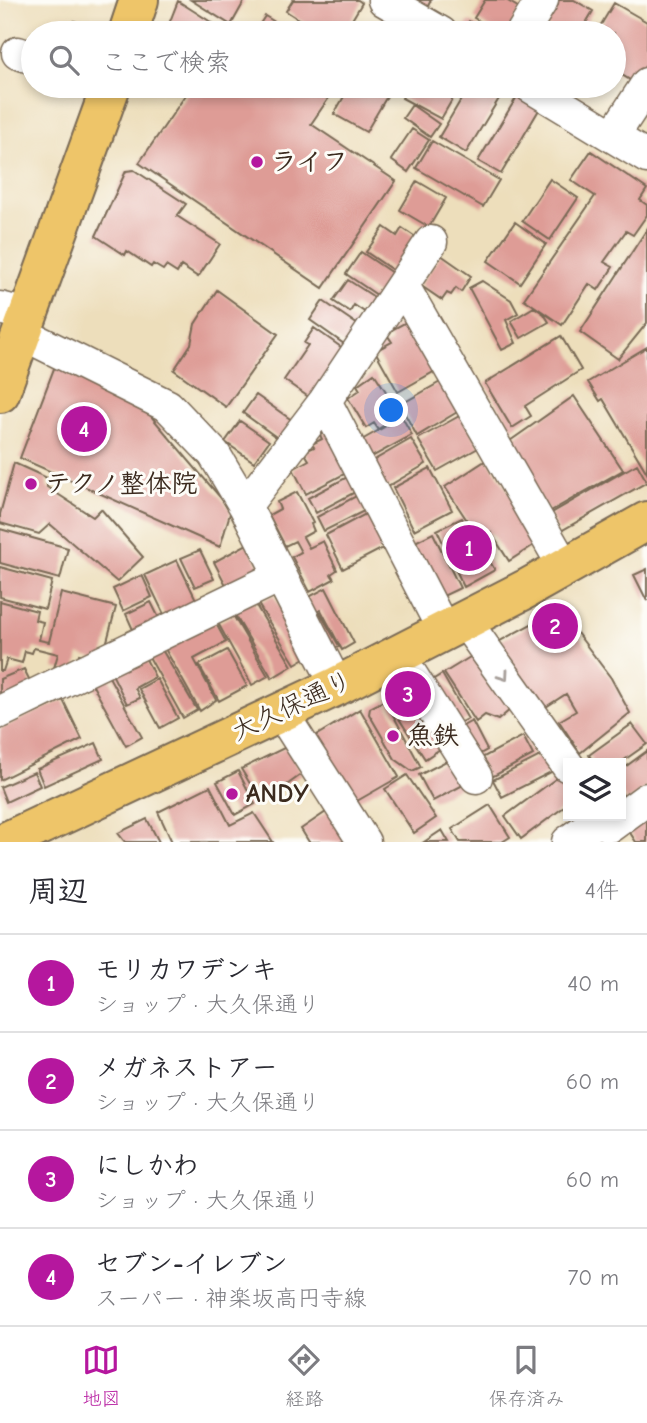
<!DOCTYPE html>
<html lang="ja">
<head>
<meta charset="utf-8">
<style>
  body { margin:0; font-family:"Comic Neue","Klee One",sans-serif; background:#f7f7f7; color:#2b2b33 }
  .controls { position:absolute; right:21px; bottom:21px; display:grid; overflow:hidden; border-radius:0px; box-shadow:0 4px 10px #0003 }
  .controls button { width:63px; height:63px; display:grid; place-items:center; padding:0; border:0; border-bottom:2px solid #e1e1e2; background:#fff; color:#2b2b33; font:35px sans-serif }
  .you { position:absolute; left:392px; top:411px; width:24px; height:24px; margin:-18px; border:5px solid #fff; border-radius:50%; background:#1a73e8; box-shadow:0 0 0 10px #1a73e833 }
  .badge { display:grid; place-items:center; width:46px; height:46px; border-radius:50%; background:#b5179e; color:#fff; font-size:23px; font-weight:700 }
  .pin { position:absolute; translate:-50% -50%; border:4px solid #fff; box-shadow:0 2px 7px #0006 }
  .list { margin:0; padding:0; list-style:none }
  h2 { display:flex; justify-content:space-between; align-items:center; height:91px; margin:0; padding:0 28px; font-size:30px }
  h2 small { font-size:23px; font-weight:400; color:#7c7c81 }
  .list li { display:grid; grid-template-columns:46px 1fr auto; gap:21px; align-items:center; box-sizing:border-box; height:98px; padding:0 28px; border-top:2px solid #e1e1e2 }
  .list b { display:block; font-size:26px; white-space:nowrap }
  .list p { margin:0; font-size:23px; white-space:nowrap; color:#7c7c81 }
  .list em { font-size:23px; font-style:normal; color:#7c7c81 }
  .icon { flex:none; width:38px; height:38px; fill:none; stroke:currentColor; stroke-width:2; stroke-linecap:round; stroke-linejoin:round }
  .map { position:relative; flex:none; width:647px; height:842px; overflow:hidden }
  .search { position:absolute; background:#fff; box-shadow:0 4px 10px #0003; left:21px; right:21px; top:21px; height:77px; display:flex; align-items:center; gap:18px; box-sizing:border-box; padding:0 24px; border-radius:38px; color:#7c7c81; font-size:26px }
  .sheet { height:483px; background:#fff }
  nav { display:flex; justify-content:space-around; align-items:center; box-sizing:border-box; height:98px; border-top:2px solid #e1e1e2; background:#fff; font-size:19px; color:#7c7c81 }
  nav a { display:grid; justify-items:center; gap:4px }
  nav .on { color:#b5179e }
  .map>svg:first-child { display:block }
  .building { fill:#de9c96 }
  .lines { fill:none; stroke-linecap:round; stroke-linejoin:round }
  .minor-casing { stroke:#796955; stroke-width:35 }
  .major-casing { stroke:#796955; stroke-width:42 }
  .minor { stroke:#fff; stroke-width:32 }
  .major { stroke:#eec569; stroke-width:38 }
  .oneway { stroke:#a79f9a }
  .poi-dot { fill:#b5179e; stroke:#fdfcf7; stroke-width:2.5 }
  .labels { text-anchor:middle; dominant-baseline:central; stroke-width:6; stroke-linejoin:round; paint-order:stroke }
  .poi-label { font-size:26px; font-weight:bold; fill:#3b2a1e; stroke:#fdfcf7; text-anchor:start }
  .street-label { font-size:26px; fill:#3b2a1e; stroke:#fdfcf7 }
</style>
</head>
<body>
<div class="map">
<svg width="647" height="842" viewBox="0 0 647 842">
  <rect width="100%" height="100%" fill="#fdfcf7"/>
  <filter id="ink" filterUnits="userSpaceOnUse"><feTurbulence type="fractalNoise" baseFrequency=".0143" numOctaves="2"/><feDisplacementMap in="SourceGraphic" scale="14" xChannelSelector="R" yChannelSelector="G"/><feConvolveMatrix kernelMatrix="1 2 1 2 8 2 1 2 1" color-interpolation-filters="sRGB"/></filter>
  <filter id="wash" filterUnits="userSpaceOnUse"><feTurbulence type="fractalNoise" baseFrequency=".00686" numOctaves="4" result="noise"/><feDisplacementMap in="SourceGraphic" scale="28" xChannelSelector="R" yChannelSelector="G"/><feGaussianBlur stdDeviation="1.57" result="paint"/><feColorMatrix in="noise" values="0 0 0 0 0 0 0 0 0 0 0 0 0 0 0 0 0 1.4 0 .05"/><feComposite in="paint" operator="in"/></filter>
  <g filter="url(#wash)">
    <rect width="100%" height="100%" fill="#eddebb"/>
    <g id="blocks">
      <!-- building -->
      <path class="building" d="M 191,0 L 245,0 L 231,25 Z
        M 293,0 L 358,0 L 362,3 L 344,33 L 334,29 L 331,33 L 320,33 L 286,11 Z
        M 405,0 L 431,0 L 425,12 Z
        M 485,0 L 506,0 L 521,9 L 507,33 L 500,33 L 474,18 Z
        M 547,0 L 574,0 L 593,11 L 580,33 L 559,33 L 536,20 Z
        M 178,1 L 214,24 L 208,33 L 174,33 L 167,29 Z
        M 614,3 L 647,22 L 647,63 L 635,83 L 614,70 L 614,33 L 596,33 Z
        M 265,16 L 293,33 L 254,33 Z
        M 74,21 L 89,26 L 86,33 L 70,33 Z
        M 469,21 L 490,33 L 462,33 Z
        M 369,24 L 385,33 L 364,33 Z
        M 192,86 L 309,86 L 328,99 L 311,124 L 396,181 L 323,288 L 139,163 Z
        M 350,86 L 393,86 L 366,132 L 334,114 Z
        M 408,86 L 421,86 L 430,91 L 432,86 L 460,86 L 441,119 L 402,98 Z
        M 469,86 L 493,86 L 503,92 L 466,153 L 439,137 Z
        M 518,95 L 540,108 L 501,174 L 478,161 Z
        M 412,105 L 439,124 L 430,137 L 403,118 Z
        M 412,129 L 429,140 L 408,172 L 391,160 Z
        M 432,141 L 499,180 L 483,207 L 416,168 Z
        M 591,151 L 647,189 L 640,200 L 647,205 L 647,215 L 633,235 L 626,231 L 604,262 L 613,267 L 598,290 L 589,284 L 562,325 L 524,299 L 595,196 L 571,180 Z
        M 134,170 L 186,204 L 177,216 L 220,244 L 198,277 L 181,266 L 177,273 L 166,266 L 163,270 L 153,264 L 151,267 L 127,251 L 125,255 L 96,236 L 126,171 Z
        M 550,179 L 578,198 L 550,240 L 522,221 Z
        M 417,181 L 446,198 L 429,227 L 400,210 Z
        M 515,222 L 546,244 L 520,283 L 488,261 Z
        M 384,227 L 397,236 L 402,228 L 423,242 L 400,275 L 366,252 Z
        M 647,229 L 647,323 L 618,359 L 580,332 Z
        M 361,252 L 398,277 L 383,299 L 346,274 Z
        M 441,255 L 471,276 L 461,292 L 456,288 L 451,295 L 447,293 L 442,300 L 420,285 Z
        M 348,280 L 382,302 L 372,317 L 354,305 L 350,312 L 333,301 Z
        M 482,281 L 511,300 L 518,313 L 506,320 L 516,343 L 502,350 L 469,288 Z
        M 217,290 L 278,334 L 226,407 L 174,370 L 191,344 L 195,324 Z
        M 323,301 L 361,327 L 347,346 L 310,320 Z
        M 534,307 L 544,314 L 549,322 L 521,338 L 511,321 Z
        M 408,321 L 435,371 L 398,392 L 375,351 L 392,342 L 386,333 Z
        M 314,328 L 348,352 L 310,398 L 284,380 L 308,345 L 304,343 Z
        M 561,336 L 581,370 L 525,406 L 531,416 L 512,428 L 485,383 Z
        M 647,347 L 647,473 L 603,399 L 600,401 L 588,382 Z
        M 55,366 L 150,415 L 231,510 L 220,547 L 20,458 Z
        M 374,373 L 401,415 L 378,429 L 374,423 L 366,428 L 348,398 L 360,390 L 357,385 Z
        M 442,381 L 459,411 L 417,436 L 400,405 Z
        M 256,395 L 293,421 L 279,439 L 243,413 Z
        M 574,396 L 623,470 L 549,512 L 507,443 Z
        M 461,415 L 480,447 L 437,471 L 418,439 Z
        M 402,417 L 412,435 L 370,458 L 360,441 Z
        M 240,421 L 269,441 L 254,462 L 225,442 Z
        M 332,429 L 352,470 L 306,494 L 293,469 L 309,460 L 304,452 L 314,447 L 312,444 L 322,439 L 320,435 Z
        M 411,439 L 426,464 L 385,488 L 371,462 Z
        M 488,459 L 540,541 L 509,561 L 491,533 L 480,540 L 445,487 Z
        M 14,463 L 47,478 L 47,487 L 93,517 L 101,509 L 143,557 L 117,582 L 50,524 L 39,534 L 0,523 L 0,514 Z
        M 637,464 L 647,482 L 559,532 L 550,514 Z
        M 430,468 L 452,510 L 414,530 L 393,488 Z
        M 351,475 L 359,490 L 316,513 L 308,498 Z
        M 297,492 L 313,523 L 311,524 L 314,531 L 303,537 L 309,548 L 323,541 L 337,570 L 331,574 L 334,579 L 310,592 L 292,557 L 301,552 L 295,541 L 285,546 L 269,515 L 280,509 L 277,502 Z
        M 360,494 L 368,509 L 324,531 L 317,517 Z
        M 373,510 L 391,544 L 343,569 L 326,535 Z
        M 462,518 L 495,570 L 464,587 L 437,530 Z
        M 0,529 L 68,548 L 60,579 L 0,563 Z
        M 433,533 L 460,588 L 437,599 L 411,544 Z
        M 247,544 L 261,569 L 227,587 L 214,562 Z
        M 200,550 L 214,579 L 195,587 L 181,558 Z
        M 177,560 L 202,612 L 170,627 L 145,575 Z
        M 0,567 L 52,581 L 45,609 L 0,597 Z
        M 647,569 L 647,601 L 634,575 Z
        M 142,575 L 152,597 L 123,611 L 113,589 Z
        M 326,588 L 354,643 L 342,650 L 321,610 L 319,611 L 339,646 L 326,653 L 307,598 Z
        M 61,593 L 116,607 L 102,660 L 79,654 L 75,672 L 54,668 L 58,654 L 34,648 L 32,653 L 25,651 L 22,663 L 7,659 L 3,671 L 0,671 L 0,601 L 37,611 L 35,620 L 43,622 L 39,640 L 49,642 Z
        M 273,595 L 310,655 L 295,664 L 258,604 Z
        M 251,597 L 292,666 L 272,678 L 231,608 Z
        M 151,602 L 164,628 L 138,641 L 126,614 Z
        M 559,609 L 611,678 L 630,713 L 580,753 L 559,721 L 576,711 L 566,694 L 541,710 L 498,642 Z
        M 233,615 L 268,676 L 252,685 L 218,623 Z
        M 214,620 L 226,642 L 194,659 L 216,700 L 200,711 L 164,647 Z
        M 161,648 L 197,710 L 183,718 L 148,655 Z
        M 227,650 L 247,686 L 219,701 L 199,665 Z
        M 475,654 L 511,709 L 498,720 L 485,715 L 476,722 L 444,673 Z
        M 144,655 L 155,677 L 135,688 L 140,698 L 127,704 L 111,672 Z
        M 24,669 L 35,691 L 0,707 L 0,679 Z
        M 442,674 L 468,719 L 451,728 L 426,684 Z
        M 108,675 L 142,737 L 126,746 L 92,684 Z
        M 157,679 L 178,718 L 160,728 L 139,689 Z
        M 411,685 L 449,743 L 425,759 L 387,700 Z
        M 63,700 L 82,739 L 0,780 L 0,729 Z
        M 385,700 L 421,767 L 412,771 L 395,759 L 369,714 L 370,708 Z
        M 360,709 L 399,777 L 350,805 L 312,738 Z
        M 472,721 L 487,750 L 469,760 L 454,731 Z
        M 632,724 L 647,744 L 620,763 L 594,763 L 589,755 Z
        M 523,736 L 533,755 L 488,779 L 478,760 Z
        M 96,743 L 103,759 L 44,786 L 37,769 Z
        M 286,747 L 302,774 L 262,803 L 241,769 Z
        M 647,751 L 647,787 L 627,802 L 621,792 L 621,770 Z
        M 544,754 L 553,771 L 502,797 L 493,780 Z
        M 452,758 L 465,784 L 433,801 L 419,775 Z
        M 238,771 L 255,804 L 235,815 L 217,782 Z
        M 34,772 L 40,786 L 6,802 L 0,787 Z
        M 407,775 L 436,818 L 414,833 L 385,789 Z
        M 561,775 L 568,784 L 568,804 L 521,839 L 505,816 Z
        M 210,786 L 230,825 L 254,813 L 273,842 L 172,842 L 158,812 Z
        M 490,805 L 510,837 L 502,842 L 460,842 L 452,829 Z
        M 332,808 L 350,837 L 342,842 L 309,842 L 301,829 Z
        M 647,816 L 647,842 L 636,842 L 627,828 Z
        M 147,819 L 159,842 L 125,842 L 118,833 Z
        M 442,830 L 449,842 L 424,842 Z"/>
    </g>
  </g>
  <g filter="url(#ink)">
    <use href="#blocks" fill-opacity="0" stroke="#796955" stroke-width="2"/>
    <g class="lines">
      <defs>
        <path id="minor" d="M 384,0 L 441,33
          M 522,33 L 542,0
          M 18,53 L 33,58
          M 530,86 L 647,157
          M 613,136 L 647,84
          M 403,286 L 565,568
          M 0,308 L 27,315
          M 21,333 L 168,406 L 214,454 L 245,506 L 337,686
          M 325,401 L 444,631
          M 245,506 L 325,401 L 431,242
          M 465,621 L 568,766
          M 398,654 L 476,777
          M 0,712 L 280,576
          M 281,712 L 364,842
          M 610,826 L 647,799
          M 568,842 L 604,816"/>
        <path id="major" d="M 128,33 L 139,0
          M 0,393 L 111,86
          M 5,842 L 337,686 L 526,589 L 647,521"/>
      </defs>
      <!-- minor casing -->
      <use href="#minor" class="minor-casing"/>
      <!-- major casing -->
      <use href="#major" class="major-casing"/>
      <!-- minor -->
      <use href="#minor" class="minor"/>
      <!-- major -->
      <use href="#major" class="major"/>
    </g>
    <!-- one-way arrows -->
    <defs><path id="oneway-chevron" d="M-2-3.5L2.5 0L-2 3.5" fill="none" stroke-width="1.6" stroke-linecap="round" stroke-linejoin="round" transform="scale(1.75)"/></defs>
    <use class="oneway" href="#oneway-chevron" transform="translate(504 676) rotate(55)"/>
  </g>
  <!-- markers -->
  <g class="poi-dot">
    <circle cx="257" cy="162" r="7"/>
    <circle cx="31" cy="484" r="7"/>
    <circle cx="393" cy="736" r="7"/>
    <circle cx="232" cy="794" r="7"/>
  </g>
  <g class="labels">
    <!-- poi labels -->
    <g class="poi-label">
      <text x="271" y="162">ライフ</text>
      <text x="45" y="484">テクノ整体院</text>
      <text x="407" y="736">魚鉄</text>
      <text x="246" y="794">ANDY</text>
    </g>
    <!-- street labels -->
    <g class="street-label">
      <text transform="translate(292 706) rotate(-25)">大久保通り</text>
    </g>
  </g>
</svg>
<div class="controls">
<button><svg class="icon" aria-label="layers" viewBox="0 0 24 24"><path d="M12 4l9 5-9 5-9-5zM3 14l9 5 9-5"/></svg></button>
</div>
<div class="you"></div>
<div class="pin badge" style="left:469px;top:548px">1</div>
<div class="pin badge" style="left:555px;top:626px">2</div>
<div class="pin badge" style="left:408px;top:694px">3</div>
<div class="pin badge" style="left:84px;top:429px">4</div>
<div class="search"><svg class="icon" aria-label="search" viewBox="0 0 24 24"><circle cx="10" cy="10" r="6"/><path d="M15 15l6 6"/></svg>ここで検索</div>
</div>
<section class="sheet">
<h2>周辺<small>4件</small></h2>
<ul class="list">
<li><span class="badge">1</span><div><b>モリカワデンキ</b><p>ショップ · 大久保通り</p></div><em>40 m</em></li>
<li><span class="badge">2</span><div><b>メガネストアー</b><p>ショップ · 大久保通り</p></div><em>60 m</em></li>
<li><span class="badge">3</span><div><b>にしかわ</b><p>ショップ · 大久保通り</p></div><em>60 m</em></li>
<li><span class="badge">4</span><div><b>セブン-イレブン</b><p>スーパー · 神楽坂高円寺線</p></div><em>70 m</em></li>
</ul>
</section>
<nav>
<a class="on"><svg class="icon" aria-label="map" viewBox="0 0 24 24"><path d="M3 6l6-2 6 2 6-2v14l-6 2-6-2-6 2zM9 4v14M15 6v14"/></svg>地図</a>
<a><svg class="icon" aria-label="directions" viewBox="0 0 24 24"><path d="M12 3l9 9-9 9-9-9zM9 14v-3h6M13 9l2 2-2 2"/></svg>経路</a>
<a><svg class="icon" aria-label="saved" viewBox="0 0 24 24"><path d="M7 4h10v16l-5-4-5 4z"/></svg>保存済み</a>
</nav>
</body>
</html>
